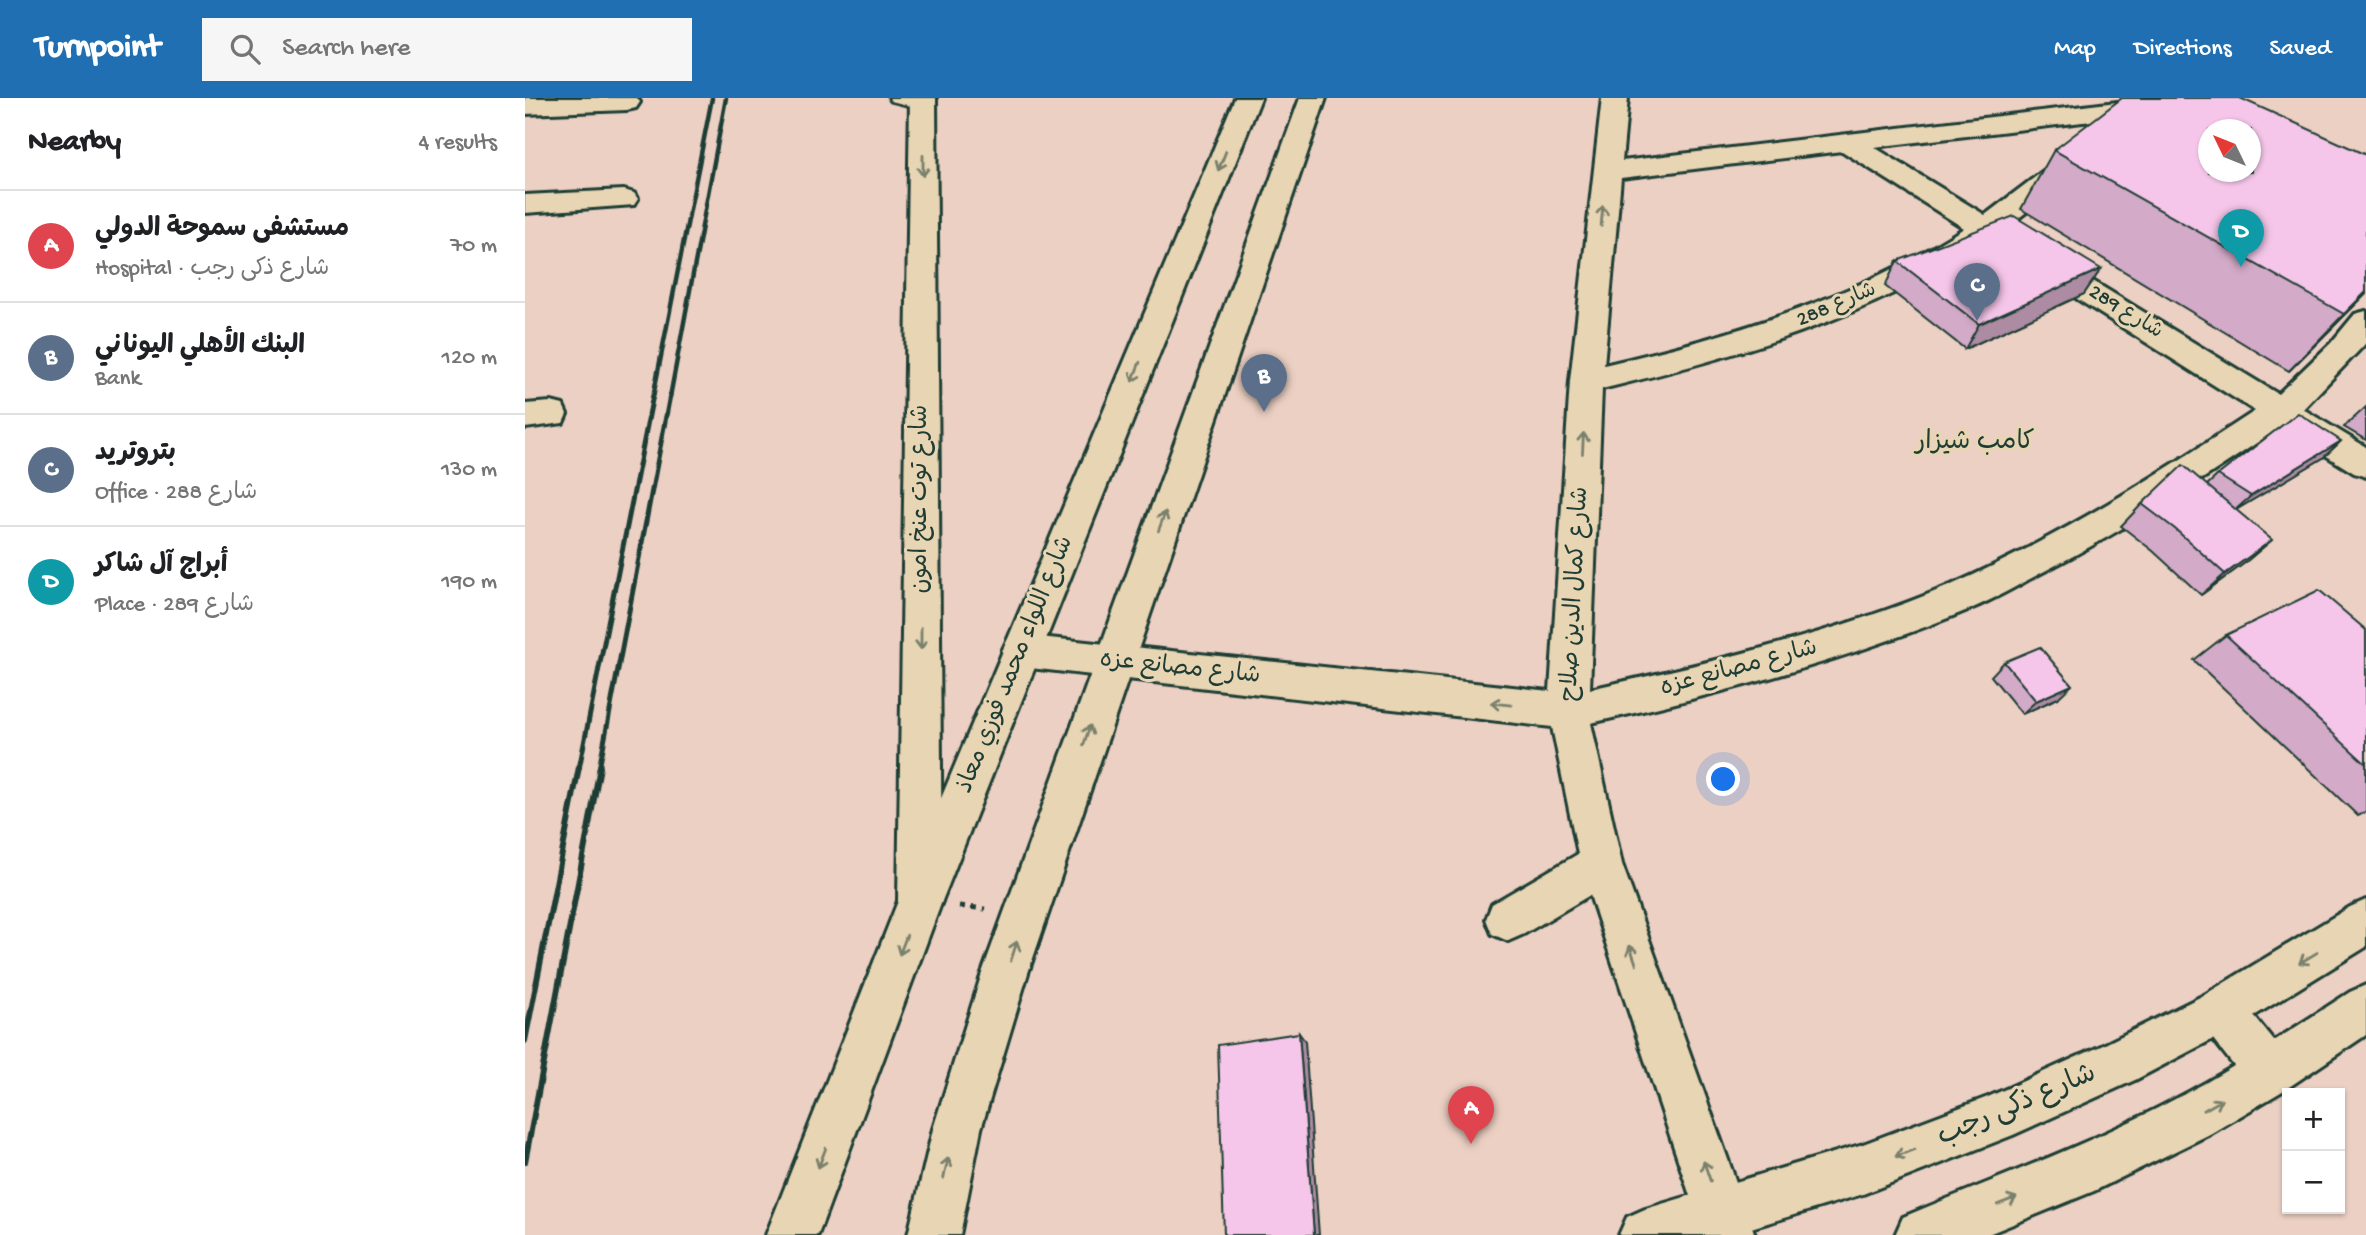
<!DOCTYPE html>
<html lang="en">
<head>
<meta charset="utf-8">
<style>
  body { margin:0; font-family:"Gochi Hand","Playpen Sans Arabic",sans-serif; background:#f6f6f6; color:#202124 }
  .controls { position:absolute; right:21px; bottom:21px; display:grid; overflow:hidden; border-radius:0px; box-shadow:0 2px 5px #0004 }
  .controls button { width:63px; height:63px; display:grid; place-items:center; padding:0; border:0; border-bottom:2px solid #e0e0e0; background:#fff; color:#202124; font:35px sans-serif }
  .compass { position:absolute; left:1673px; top:21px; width:63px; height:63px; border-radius:50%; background:#fff; box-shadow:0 2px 5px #0004; rotate:313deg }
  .you { position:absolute; left:1199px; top:682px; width:24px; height:24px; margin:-18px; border:5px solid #fff; border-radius:50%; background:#1a73e8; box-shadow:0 0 0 10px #1a73e833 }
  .badge { display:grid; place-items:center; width:46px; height:46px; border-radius:50%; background:#1f6fb2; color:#fff; font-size:23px; font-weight:700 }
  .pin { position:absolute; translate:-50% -58px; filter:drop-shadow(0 2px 4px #0008) }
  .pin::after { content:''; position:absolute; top:37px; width:24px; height:21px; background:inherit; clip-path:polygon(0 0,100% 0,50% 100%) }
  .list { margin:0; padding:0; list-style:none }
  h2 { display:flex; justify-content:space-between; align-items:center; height:91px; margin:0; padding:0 28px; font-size:30px }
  h2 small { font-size:23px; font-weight:400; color:#757577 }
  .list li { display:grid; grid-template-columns:46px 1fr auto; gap:21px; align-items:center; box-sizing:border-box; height:112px; padding:0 28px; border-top:2px solid #e0e0e0 }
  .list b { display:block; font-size:26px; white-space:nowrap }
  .list p { margin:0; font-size:23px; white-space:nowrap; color:#757577 }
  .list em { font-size:23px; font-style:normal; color:#757577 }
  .icon { flex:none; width:38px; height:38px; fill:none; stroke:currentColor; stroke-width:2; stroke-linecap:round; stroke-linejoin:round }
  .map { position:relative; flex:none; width:1841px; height:1137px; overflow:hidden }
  header { display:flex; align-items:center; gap:42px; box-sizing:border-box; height:98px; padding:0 35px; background:#1f6fb2; color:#fff }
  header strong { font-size:33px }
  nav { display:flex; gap:38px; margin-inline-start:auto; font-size:24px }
  .search { width:490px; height:63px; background:#f6f6f6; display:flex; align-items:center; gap:18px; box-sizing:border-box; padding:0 24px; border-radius:0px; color:#757577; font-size:26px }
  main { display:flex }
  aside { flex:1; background:#fff }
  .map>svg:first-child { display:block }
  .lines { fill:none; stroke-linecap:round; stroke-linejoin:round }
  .lane-casing { stroke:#1f3d34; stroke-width:5 }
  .street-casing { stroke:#1f3d34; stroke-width:6 }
  .secondary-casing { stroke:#1f3d34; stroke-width:6 }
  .primary-casing { stroke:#1f3d34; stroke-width:6 }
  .path { stroke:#1f3d34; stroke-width:5; stroke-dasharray:6 6; stroke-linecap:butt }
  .lane { fill:#e8d5b3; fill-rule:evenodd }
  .street { fill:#e8d5b3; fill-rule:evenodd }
  .secondary { fill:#e8d5b3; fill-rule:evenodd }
  .primary { fill:#e8d5b3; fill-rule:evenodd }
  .rail-far2 { stroke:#1f3d34; stroke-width:4.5 }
  .rail-far1 { stroke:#1f3d34; stroke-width:5 }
  .rail { stroke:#1f3d34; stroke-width:6 }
  .wall { fill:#d3aac8; stroke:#1f3d34; stroke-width:2 }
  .shaded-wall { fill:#ac8ba3; stroke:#1f3d34; stroke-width:2 }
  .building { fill:#f5c6e9; stroke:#1f3d34; stroke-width:2; fill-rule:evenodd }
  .oneway { stroke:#79816d }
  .labels { text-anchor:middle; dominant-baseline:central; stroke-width:6; stroke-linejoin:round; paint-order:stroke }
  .far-street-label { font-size:21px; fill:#1f3d34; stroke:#e8d5b3 }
  .street-label { font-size:24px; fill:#1f3d34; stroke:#e8d5b3 }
  .neighbourhood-label { font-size:26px; fill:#1f3d34; stroke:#e8d5b3 }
  .near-street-label { font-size:28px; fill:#1f3d34; stroke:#e8d5b3 }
</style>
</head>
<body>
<header>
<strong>Turnpoint</strong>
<div class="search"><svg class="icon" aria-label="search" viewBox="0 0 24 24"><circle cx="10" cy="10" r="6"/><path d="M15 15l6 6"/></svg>Search here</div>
<nav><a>Map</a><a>Directions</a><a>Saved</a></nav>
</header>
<main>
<aside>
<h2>Nearby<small>4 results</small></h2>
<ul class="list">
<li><span class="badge" style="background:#e0444e">A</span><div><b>مستشفى سموحة الدولي</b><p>Hospital · شارع ذكى رجب</p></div><em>70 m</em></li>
<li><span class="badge" style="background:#5c6f8a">B</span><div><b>البنك الأهلي اليوناني</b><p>Bank</p></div><em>120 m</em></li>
<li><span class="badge" style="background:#5c6f8a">C</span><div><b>بتروتريد</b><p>Office · شارع 288</p></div><em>130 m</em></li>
<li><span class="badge" style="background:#0f9aa8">D</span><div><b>أبراج آل شاكر</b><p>Place · شارع 289</p></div><em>190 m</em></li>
</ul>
</aside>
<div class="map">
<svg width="1841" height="1137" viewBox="0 0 1841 1137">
  <rect width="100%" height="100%" fill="#ecd0c3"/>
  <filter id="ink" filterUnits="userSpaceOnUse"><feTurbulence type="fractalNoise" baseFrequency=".0143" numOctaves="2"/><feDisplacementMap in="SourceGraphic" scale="14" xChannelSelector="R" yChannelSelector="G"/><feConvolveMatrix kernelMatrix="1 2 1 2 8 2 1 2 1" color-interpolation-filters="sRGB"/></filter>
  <g filter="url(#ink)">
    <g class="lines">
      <defs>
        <path id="lane" d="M 364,0 L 388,0 L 405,7 L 398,11 L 366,3 Z"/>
        <path id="street" d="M 0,0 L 112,0 L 115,4 L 111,10 L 102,12 L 0,16 Z
          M 1077,0 L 1103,0 L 1097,63 L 1626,0 L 1705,0 L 1701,6 L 1692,8 L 1349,49 L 1460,117 L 1530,64 L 1540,61 L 1550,64 L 1554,70 L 1550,76 L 1481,130 L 1753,296 L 1806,245 L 1830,216 L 1841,213 L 1841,245 L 1778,311 L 1841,349 L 1841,379 L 1829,375 L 1755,329 C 1678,382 1600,432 1516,475 C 1495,486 1473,499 1450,509 C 1326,561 1198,595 1066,625 L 1097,766 L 1230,1137 L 1178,1137 L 1065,797 L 999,836 L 983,843 L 967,836 L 961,821 L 967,806 L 1053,756 L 1027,629 L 496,569 L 483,565 L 477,553 L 483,541 L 496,537 L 1025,593 L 1045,283 ZM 1317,53 L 1439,130 C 1330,201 1204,238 1079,267 L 1096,80 ZM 1460,143 L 1730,313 C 1633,377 1533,440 1426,487 C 1310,536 1187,564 1065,591 L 1077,291 C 1209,259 1346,220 1460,143 Z
          M 99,92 L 109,95 L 113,101 L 109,107 L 0,115 L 0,97 Z
          M 26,304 L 38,307 L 42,316 L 38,325 L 0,330 L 0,306 Z"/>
        <path id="secondary" d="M 385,0 L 411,0 L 417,803 L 410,818 L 395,824 L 380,818 L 373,803 Z
          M 1841,802 L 1841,849 L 1729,918 L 1749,943 L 1825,894 L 1841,887 L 1841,937 L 1761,991 L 1685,1036 L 1569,1093 L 1461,1137 L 1370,1137 L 1378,1119 C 1491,1072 1604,1032 1709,968 L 1688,941 L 1610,982 L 1488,1037 L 1338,1096 L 1203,1137 L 1094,1137 L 1102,1119 L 1120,1111 L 1338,1046 L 1463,999 L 1576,948 L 1679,897 L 1825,809 Z"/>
        <path id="primary" d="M 710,0 L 736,0 L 417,803 L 293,1137 L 241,1137 L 373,803 Z
          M 775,0 L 801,0 L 503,875 L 456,1031 L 435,1137 L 383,1137 L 408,1031 L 457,875 Z"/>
      </defs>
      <!-- lane casing -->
      <use href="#lane" class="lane-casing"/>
      <!-- street casing -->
      <use href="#street" class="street-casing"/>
      <!-- secondary casing -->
      <use href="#secondary" class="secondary-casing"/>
      <!-- primary casing -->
      <use href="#primary" class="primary-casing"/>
      <!-- path -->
      <path class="path" d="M 434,808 L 460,811"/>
      <!-- lane -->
      <use href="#lane" class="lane"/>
      <!-- street -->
      <use href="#street" class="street"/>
      <!-- secondary -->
      <use href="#secondary" class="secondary"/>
      <!-- primary -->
      <use href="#primary" class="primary"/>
      <!-- rail-far2 -->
      <path class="rail-far2" d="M 128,299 L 187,0
        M 145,299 L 201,0"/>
      <!-- rail-far1 -->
      <path class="rail-far1" d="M 54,671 L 128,297
        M 74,671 L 145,297"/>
      <!-- rail -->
      <path class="rail" d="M 0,943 L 54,669
        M 0,1064 L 75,669"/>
    </g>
    <!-- wall -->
    <path class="wall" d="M 1529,52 L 1841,57 L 1841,196 L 1764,273 L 1496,111 Z
      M 1372,163 L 1576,171 L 1559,196 L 1440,251 L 1360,188 Z
      M 1841,309 L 1841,342 L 1819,329 Z
      M 1816,343 L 1798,360 L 1711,412 L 1721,464 L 1676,497 L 1628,453 L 1596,428 L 1617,406 L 1682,387 L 1693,377 Z
      M 1841,532 L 1841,714 L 1833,718 L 1669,562 L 1701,537 Z
      M 1479,564 L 1533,600 L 1497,616 L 1466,578 Z"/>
    <!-- shaded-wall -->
    <path class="shaded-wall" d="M 1576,171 L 1559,196 L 1440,251 L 1454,226 Z
      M 1841,194 L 1841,196 L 1764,273 L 1819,216 Z
      M 1816,343 L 1798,360 L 1709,413 L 1726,398 Z
      M 1747,442 L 1721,464 L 1676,497 L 1700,476 Z
      M 1547,587 L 1533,600 L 1497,616 L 1511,603 Z
      M 774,935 L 780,943 L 794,1137 L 789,1137 Z"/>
    <!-- building -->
    <path class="building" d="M 1597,0 L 1715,0 L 1841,57 L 1841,194 L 1819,216 L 1529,52 ZM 1684,32 L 1726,32 L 1726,74 L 1684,74 Z
      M 1489,118 L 1576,171 L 1454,226 L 1372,163 Z
      M 1773,315 L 1816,343 L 1726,398 L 1693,377 Z
      M 1658,367 L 1747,442 L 1700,476 L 1650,431 L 1617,406 Z
      M 1794,492 L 1841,532 L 1841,666 L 1701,537 Z
      M 1515,549 L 1547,587 L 1511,603 L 1479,564 Z
      M 774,935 L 789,1137 L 699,1137 L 693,947 Z"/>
    <!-- one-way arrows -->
    <defs><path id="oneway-shaft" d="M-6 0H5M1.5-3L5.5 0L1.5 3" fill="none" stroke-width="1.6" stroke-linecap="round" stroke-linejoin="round" transform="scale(1.75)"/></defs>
    <g class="oneway">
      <use href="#oneway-shaft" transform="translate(697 63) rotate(112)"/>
      <use href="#oneway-shaft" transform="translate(398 68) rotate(90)"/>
      <use href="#oneway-shaft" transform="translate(1077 118) rotate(-85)"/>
      <use href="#oneway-shaft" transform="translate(611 274) rotate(112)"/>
      <use href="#oneway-shaft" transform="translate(1058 345) rotate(-87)"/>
      <use href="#oneway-shaft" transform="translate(637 423) rotate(-70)"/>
      <use href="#oneway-shaft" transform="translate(396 541) rotate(90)"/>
      <use href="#oneway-shaft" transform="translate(976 606) rotate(-174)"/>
      <use href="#oneway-shaft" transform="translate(562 637) rotate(-71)"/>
      <use href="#oneway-shaft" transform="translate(378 847) rotate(111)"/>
      <use href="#oneway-shaft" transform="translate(489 853) rotate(-72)"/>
      <use href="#oneway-shaft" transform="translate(1108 857) rotate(-109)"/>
      <use href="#oneway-shaft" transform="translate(1783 860) rotate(149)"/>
      <use href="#oneway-shaft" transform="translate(1688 1007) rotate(-30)"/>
      <use href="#oneway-shaft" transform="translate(1380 1055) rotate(159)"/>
      <use href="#oneway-shaft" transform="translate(297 1060) rotate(111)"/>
      <use href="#oneway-shaft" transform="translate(421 1070) rotate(-77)"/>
      <use href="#oneway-shaft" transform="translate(1182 1073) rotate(-109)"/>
      <use href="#oneway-shaft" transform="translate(1482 1103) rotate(-21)"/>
    </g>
  </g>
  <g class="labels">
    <!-- far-street labels -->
    <g class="far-street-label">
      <text transform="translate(1312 208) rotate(-23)">شارع 288</text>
      <text transform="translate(1600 215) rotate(32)">شارع 289</text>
    </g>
    <!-- street labels -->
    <g class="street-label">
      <text transform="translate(396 401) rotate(-90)">شارع توت عنخ امون</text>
      <text transform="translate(1051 496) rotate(-87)">شارع كمال الدين صلاح</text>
      <text transform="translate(491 567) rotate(-68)">شارع اللواء محمد فوزي معاذ</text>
      <text transform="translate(655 571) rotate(6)">شارع مصانع عزه</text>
      <text transform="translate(1214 571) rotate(-15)">شارع مصانع عزه</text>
    </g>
    <!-- neighbourhood labels -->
    <g class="neighbourhood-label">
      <text x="1450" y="345">كامب شيزار</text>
    </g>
    <!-- near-street labels -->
    <g class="near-street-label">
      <text transform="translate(1492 1008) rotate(-23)">شارع ذكى رجب</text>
    </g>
  </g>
</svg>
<div class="controls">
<button>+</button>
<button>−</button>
</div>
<svg class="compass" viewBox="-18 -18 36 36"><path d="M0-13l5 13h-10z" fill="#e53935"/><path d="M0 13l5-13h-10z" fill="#757577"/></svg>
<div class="you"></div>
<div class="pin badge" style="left:946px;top:1046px;background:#e0444e">A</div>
<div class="pin badge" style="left:739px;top:314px;background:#5c6f8a">B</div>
<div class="pin badge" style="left:1452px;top:223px;background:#5c6f8a">C</div>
<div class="pin badge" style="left:1716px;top:169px;background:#0f9aa8">D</div>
</div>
</main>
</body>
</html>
